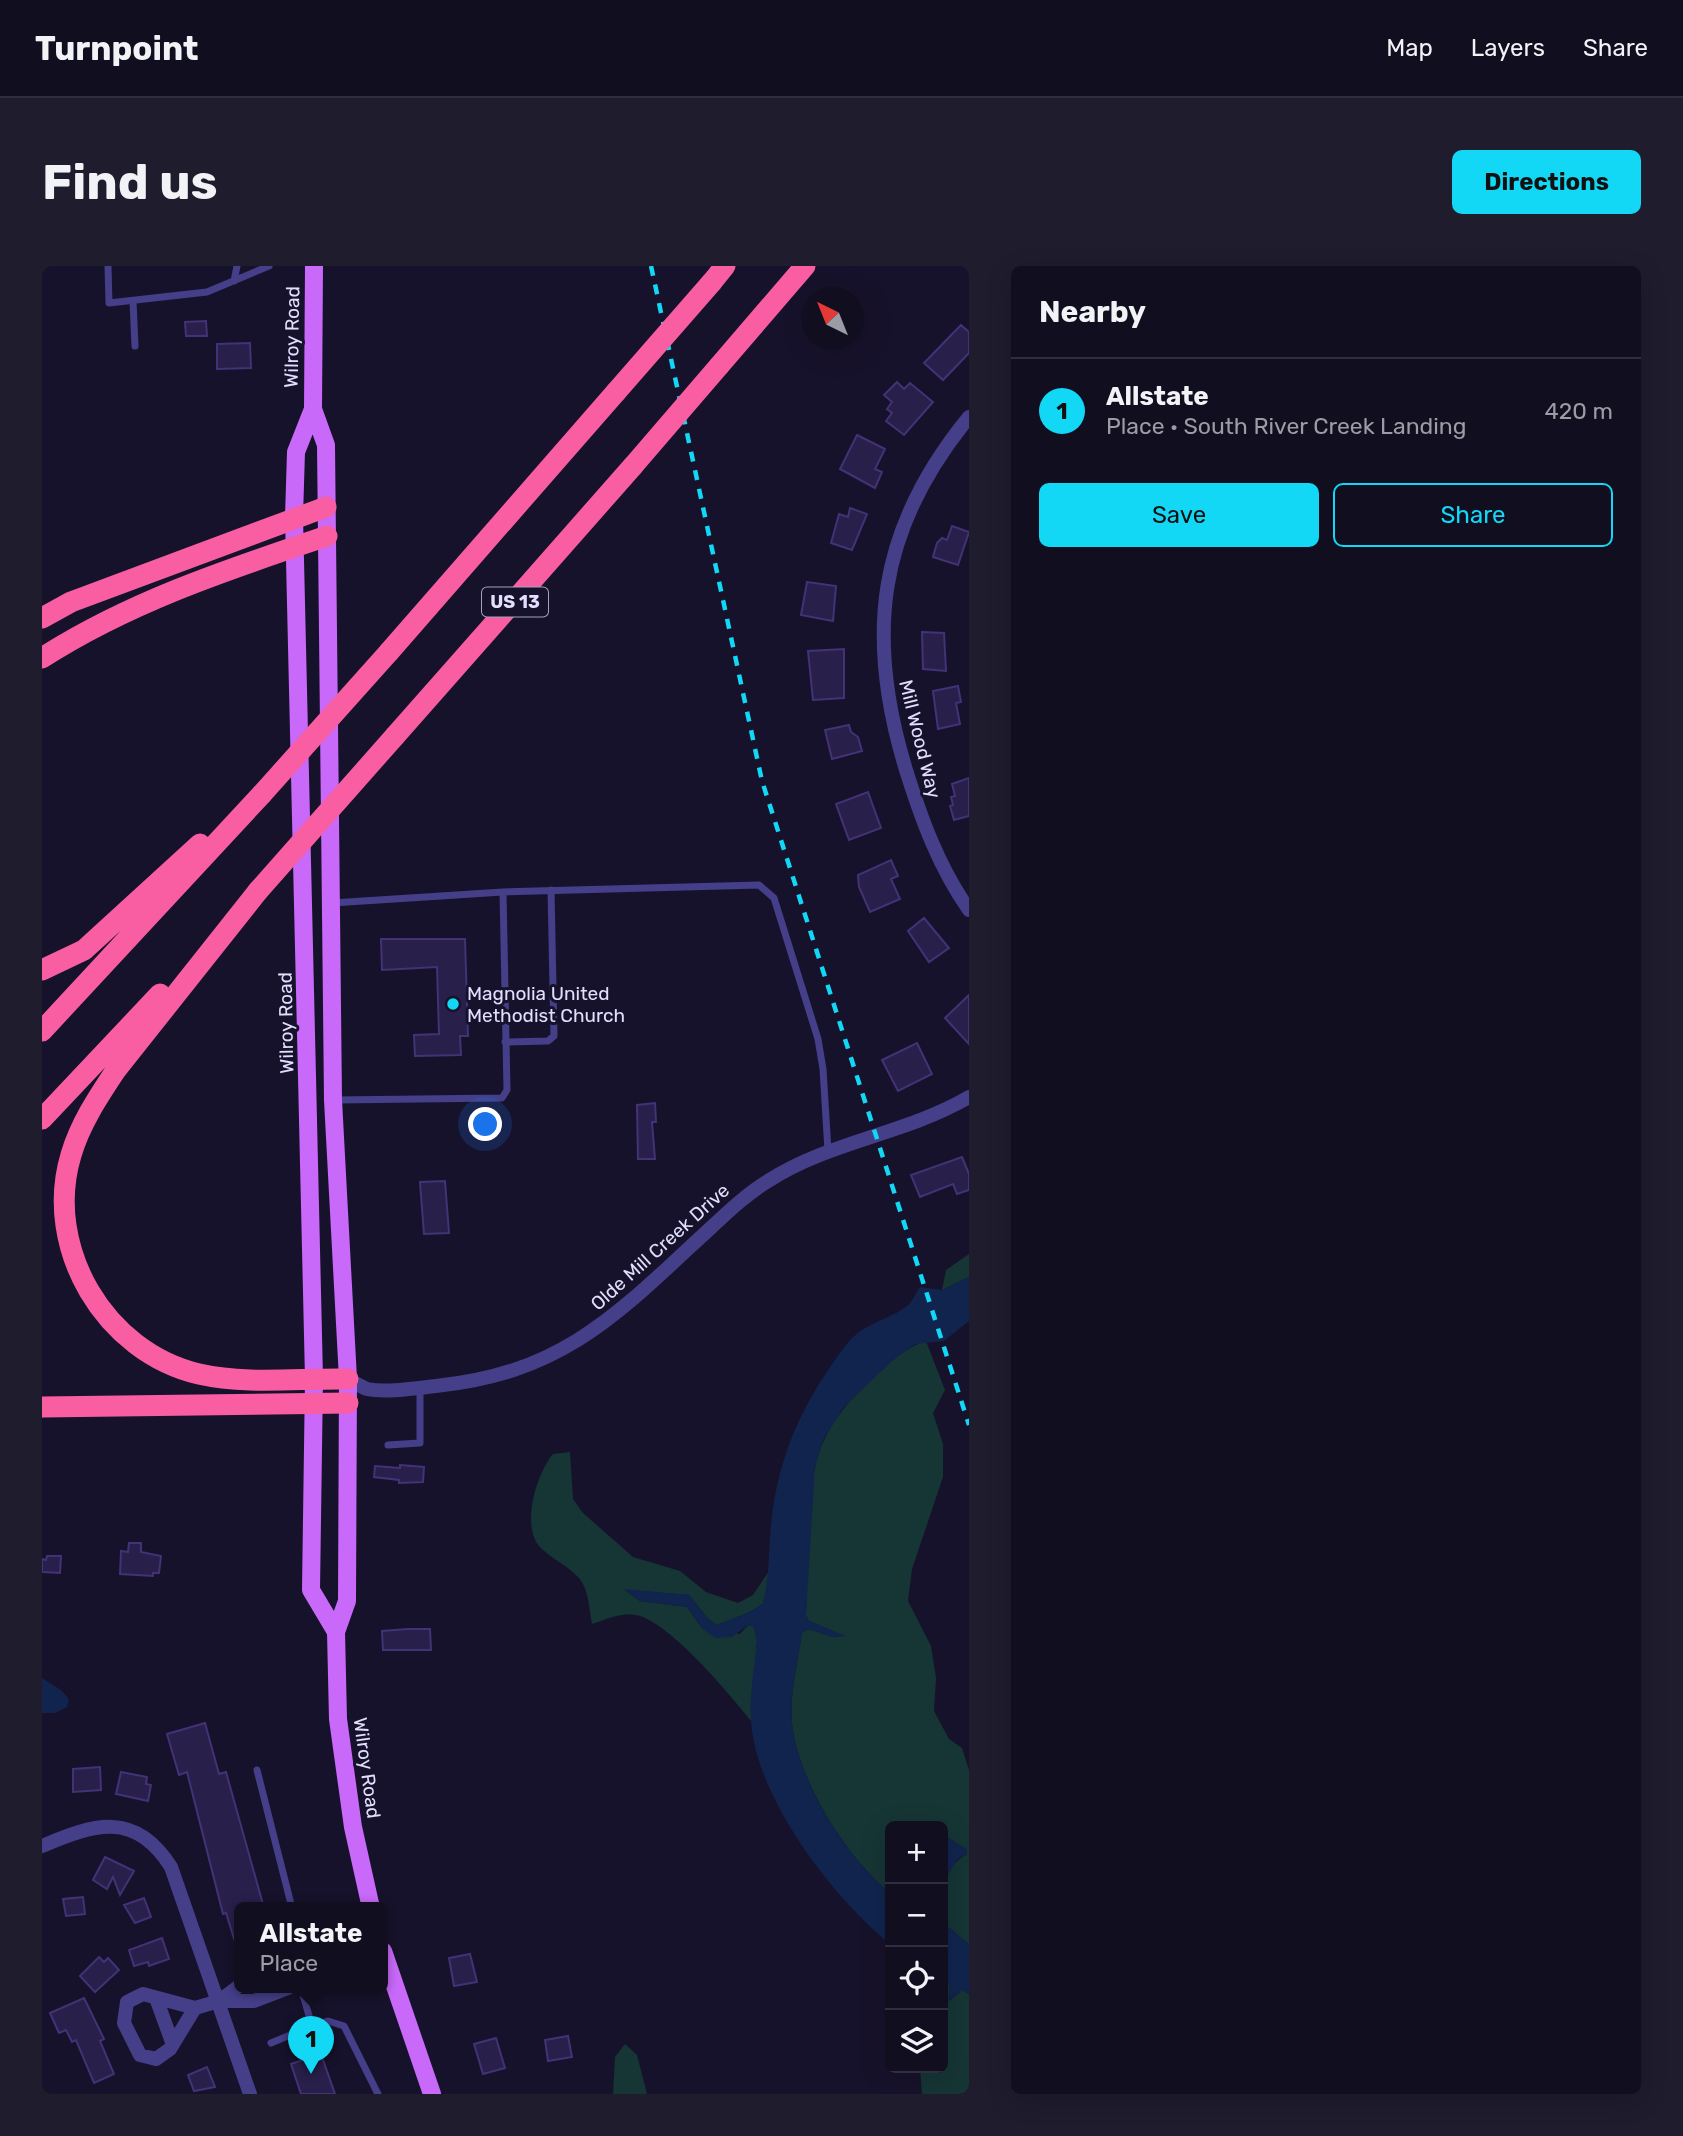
<!DOCTYPE html>
<html lang="en">
<head>
<meta charset="utf-8">
<style>
  body { margin:0; font-family:Rubik,sans-serif; background:#1e1c2d; color:#f1f3f6 }
  .controls { position:absolute; right:21px; bottom:21px; display:grid; overflow:hidden; border-radius:10px; box-shadow:0 7px 28px #0002 }
  .controls button { width:63px; height:63px; display:grid; place-items:center; padding:0; border:0; border-bottom:2px solid #302e3e; background:#110e20; color:#f1f3f6; font:35px sans-serif }
  .compass { position:absolute; left:759px; top:21px; width:63px; height:63px; border-radius:50%; background:#110e20; box-shadow:0 7px 28px #0002; rotate:317deg }
  .you { position:absolute; left:444px; top:859px; width:24px; height:24px; margin:-18px; border:5px solid #fff; border-radius:50%; background:#1a73e8; box-shadow:0 0 0 10px #1a73e833 }
  .badge { display:grid; place-items:center; width:46px; height:46px; border-radius:50%; background:#12d8f6; color:#111; font-size:23px; font-weight:700 }
  .pin { position:absolute; translate:-50% -58px; filter:drop-shadow(0 2px 4px #0008) }
  .pin::after { content:''; position:absolute; top:37px; width:24px; height:21px; background:inherit; clip-path:polygon(0 0,100% 0,50% 100%) }
  .popup { position:absolute; left:192px; top:1636px; width:154px; height:91px; box-sizing:border-box; display:grid; place-content:center; border-radius:10px; background:#110e20; filter:drop-shadow(0 2px 5px #0005); font-size:23px; white-space:nowrap; color:#9c9ca5 }
  .popup b { font-size:26px; color:#f1f3f6 }
  .popup::after { content:''; position:absolute; left:50%; top:100%; margin-left:-14px; border:14px solid transparent; border-top-color:#110e20 }
  .list { margin:0; padding:0; list-style:none }
  h2 { display:flex; justify-content:space-between; align-items:center; height:91px; margin:0; padding:0 28px; font-size:30px }
  h2 small { font-size:23px; font-weight:400; color:#9c9ca5 }
  .list li { display:grid; grid-template-columns:46px 1fr auto; gap:21px; align-items:center; box-sizing:border-box; height:105px; padding:0 28px; border-top:2px solid #302e3e }
  .list b { display:block; font-size:26px; white-space:nowrap }
  .list p { margin:0; font-size:23px; white-space:nowrap; color:#9c9ca5 }
  .list em { font-size:23px; font-style:normal; color:#9c9ca5 }
  .actions { display:flex; gap:14px; padding:21px 28px }
  .actions a { flex:1; padding:16px 0; border:2px solid #12d8f6; border-radius:10px; text-align:center; font-size:24px; color:#12d8f6 }
  .actions .main { background:#12d8f6; color:#111 }
  .icon { flex:none; width:38px; height:38px; fill:none; stroke:currentColor; stroke-width:2; stroke-linecap:round; stroke-linejoin:round }
  .map { position:relative; flex:none; width:927px; height:1828px; overflow:hidden; border-radius:10px }
  header { display:flex; align-items:center; gap:42px; box-sizing:border-box; height:98px; padding:0 35px; background:#110e20; border-bottom:2px solid #302e3e }
  header strong { font-size:33px }
  nav { display:flex; gap:38px; margin-inline-start:auto; font-size:24px }
  .intro { display:flex; align-items:center; justify-content:space-between; box-sizing:border-box; height:168px; padding:0 42px }
  h1 { margin:0; font-size:49px }
  .button { padding:18px 32px; border-radius:10px; background:#12d8f6; color:#111; font-size:24px; font-weight:700 }
  main { display:flex; gap:42px; padding:0 42px }
  aside { flex:1; background:#110e20; border-radius:10px; box-shadow:0 7px 28px #0002 }
  .map>svg:first-child { display:block }
  .green { fill:#163535 }
  .water { fill:#10244d }
  .building { fill:#291f4b; stroke:#423276; stroke-width:2 }
  .lines { fill:none; stroke-linecap:round; stroke-linejoin:round }
  .service { stroke:#443f88; stroke-width:7 }
  .minor { stroke:#443f88; stroke-width:14 }
  .primary { stroke:#c869f9; stroke-width:18 }
  .motorway { stroke:#f95ea3; stroke-width:21 }
  .rail { stroke:#12d8f6; stroke-width:4.5; stroke-dasharray:10 9; stroke-linecap:butt }
  .motorway-bridge { stroke:#f95ea3; stroke-width:21 }
  .poi-dot { fill:#12d8f6; stroke:#17122b; stroke-width:2.5 }
  .labels { text-anchor:middle; dominant-baseline:central; stroke-width:6; stroke-linejoin:round; paint-order:stroke }
  .shield { fill:#17122b; stroke:#a5a1bf; stroke-width:2 }
  .shield-label { font-size:18px; font-weight:bold; fill:#e2defe }
  .street-label { font-size:19px; fill:#e2defe; stroke:#17122b }
  .poi-label { font-size:19px; fill:#e2defe; stroke:#17122b; text-anchor:start }
</style>
</head>
<body>
<header>
<strong>Turnpoint</strong>
<nav><a>Map</a><a>Layers</a><a>Share</a></nav>
</header>
<div class="intro"><h1>Find us</h1><a class="button">Directions</a></div>
<main>
<div class="map">
<svg width="927" height="1828" viewBox="0 0 927 1828">
  <rect width="100%" height="100%" fill="#17122b"/>
  <!-- green -->
  <path class="green" d="M 927,988 L 927,1011 L 900,1024 L 904,1004 Z
    M 884,1075 L 903,1124 L 891,1147 L 901,1178 L 901,1211 L 870,1303 L 866,1335 L 889,1380 L 894,1412 L 892,1445 L 907,1473 L 920,1482 L 927,1504 L 927,1678 L 901,1657 C 901,1629 898,1603 925,1588 L 901,1591 L 901,1560 L 848,1560 L 848,1627 C 803,1590 757,1516 750,1458 C 747,1429 756,1395 760,1366 L 767,1363 L 791,1371 L 802,1370 L 767,1355 L 764,1350 C 766,1303 762,1215 782,1174 C 793,1150 812,1129 832,1111 C 847,1097 864,1081 884,1075 Z
    M 528,1186 L 531,1233 L 541,1247 L 591,1291 L 638,1305 L 664,1326 L 696,1337 L 711,1329 L 729,1302 L 721,1338 L 706,1347 L 675,1359 L 667,1354 L 647,1329 L 583,1324 L 598,1335 L 645,1341 L 660,1362 L 698,1368 L 706,1359 L 712,1361 L 715,1374 L 709,1455 C 687,1427 630,1360 598,1350 C 581,1345 565,1353 550,1358 C 547,1342 547,1323 536,1311 C 525,1299 508,1292 497,1280 C 479,1258 495,1207 511,1188 Z
    M 901,1712 L 908,1719 L 907,1735 L 920,1724 L 927,1728 L 927,1828 L 880,1828 L 878,1802 L 901,1802 Z
    M 583,1778 L 595,1789 L 605,1828 L 571,1828 L 573,1791 Z"/>
  <!-- water -->
  <path class="water" d="M 927,1011 L 927,1055 L 902,1075 L 874,1078 L 852,1093 L 801,1142 L 781,1174 L 773,1200 L 764,1350 L 767,1355 L 804,1370 L 791,1371 L 767,1363 L 760,1367 C 756,1395 747,1429 750,1458 C 757,1517 803,1590 848,1627 L 848,1678 C 791,1632 713,1531 709,1454 C 707,1428 713,1400 715,1374 L 712,1361 L 706,1359 L 690,1371 L 673,1372 L 660,1362 L 645,1341 L 598,1335 L 582,1323 L 647,1329 L 667,1354 L 675,1359 L 706,1347 L 721,1338 C 728,1307 726,1288 729,1259 C 736,1188 762,1134 804,1079 C 821,1056 847,1055 866,1039 C 871,1035 874,1026 878,1021 L 900,1024 Z
    M 0,1412 L 19,1424 L 27,1433 L 25,1441 L 13,1447 L 0,1447 Z
    M 905,1571 L 925,1583 L 925,1588 L 916,1593 L 901,1617 Z
    M 901,1657 L 927,1678 L 927,1728 L 920,1724 L 906,1735 L 908,1719 L 901,1712 Z"/>
  <!-- building -->
  <path class="building" d="M 164,55 L 165,70 L 144,70 L 143,56 Z
    M 919,59 L 927,66 L 927,87 L 901,114 L 882,97 Z
    M 208,77 L 209,102 L 175,103 L 175,78 Z
    M 855,116 L 862,123 L 868,117 L 891,136 L 862,169 L 844,155 L 850,147 L 845,143 L 850,136 L 842,129 Z
    M 815,169 L 843,183 L 833,203 L 840,206 L 833,222 L 798,203 Z
    M 808,242 L 825,248 L 810,284 L 789,277 L 797,248 L 806,251 Z
    M 910,260 L 927,266 L 916,299 L 891,291 L 895,277 L 900,272 L 905,274 Z
    M 765,316 L 794,320 L 791,355 L 759,349 Z
    M 880,366 L 902,367 L 904,405 L 881,403 Z
    M 802,383 L 802,432 L 771,434 L 766,385 Z
    M 916,420 L 919,436 L 914,437 L 918,458 L 896,463 L 891,425 Z
    M 807,459 L 809,466 L 816,471 L 820,485 L 790,493 L 783,464 Z
    M 927,512 L 927,550 L 912,554 L 908,540 L 911,539 L 909,531 L 913,530 L 910,518 Z
    M 826,526 L 839,562 L 807,574 L 794,538 Z
    M 849,594 L 856,610 L 849,613 L 858,633 L 828,646 L 817,621 L 816,609 Z
    M 882,652 L 907,682 L 887,696 L 866,665 Z
    M 339,673 L 423,673 L 426,770 L 418,770 L 419,789 L 373,790 L 372,769 L 397,768 L 395,701 L 340,704 Z
    M 927,729 L 927,778 L 903,752 Z
    M 875,777 L 890,808 L 856,825 L 840,794 Z
    M 613,837 L 614,856 L 610,856 L 613,893 L 596,893 L 595,839 Z
    M 920,891 L 927,908 L 927,924 L 915,928 L 911,918 L 878,931 L 869,909 Z
    M 403,915 L 407,967 L 382,968 L 378,916 Z
    M 358,1199 L 382,1201 L 381,1216 L 357,1217 L 357,1214 L 332,1211 L 333,1200 L 358,1202 Z
    M 87,1277 L 99,1277 L 99,1286 L 119,1290 L 117,1307 L 111,1307 L 111,1310 L 78,1308 L 79,1285 L 86,1286 Z
    M 5,1290 L 19,1290 L 18,1307 L 0,1306 L 0,1293 L 4,1294 Z
    M 366,1363 L 388,1363 L 389,1384 L 341,1384 L 340,1365 Z
    M 163,1457 L 177,1508 L 184,1506 L 222,1642 L 197,1642 L 197,1679 L 194,1679 L 184,1647 L 181,1648 L 145,1506 L 137,1509 L 125,1468 Z
    M 58,1501 L 59,1524 L 31,1526 L 31,1503 Z
    M 79,1506 L 105,1511 L 104,1518 L 109,1519 L 106,1535 L 74,1528 Z
    M 63,1591 L 92,1605 L 78,1629 L 71,1611 L 65,1623 L 51,1614 Z
    M 41,1631 L 43,1648 L 24,1650 L 21,1633 Z
    M 102,1632 L 109,1651 L 93,1657 L 82,1639 Z
    M 120,1672 L 127,1693 L 107,1700 L 106,1696 L 92,1700 L 87,1684 Z
    M 428,1688 L 435,1716 L 412,1720 L 407,1692 Z
    M 57,1691 L 62,1696 L 66,1692 L 77,1704 L 53,1726 L 38,1710 Z
    M 42,1732 L 62,1773 L 58,1775 L 72,1808 L 52,1817 L 34,1774 L 30,1776 L 24,1764 L 17,1767 L 8,1747 Z
    M 526,1770 L 530,1791 L 506,1795 L 503,1774 Z
    M 454,1772 L 463,1802 L 441,1808 L 432,1778 Z
    M 279,1788 L 293,1828 L 259,1828 L 249,1798 Z
    M 165,1801 L 173,1821 L 152,1825 L 146,1809 Z"/>
  <g class="lines">
    <!-- service -->
    <path class="service" d="M 66,0 L 67,37 L 165,26 L 227,0
      M 192,15 L 195,0
      M 91,35 L 93,80
      M 290,637 L 461,626 L 717,619 L 732,632 L 776,773 L 781,803 L 786,885
      M 463,776 L 506,775 L 512,770 L 509,624
      M 293,834 L 460,832 L 465,824 L 461,626
      M 346,1179 L 378,1177 L 378,1122
      M 215,1504 L 250,1642
      M 270,1760 L 286,1755 L 302,1760 L 336,1828
      M 229,1777 L 270,1760 L 259,1722"/>
    <!-- minor -->
    <path class="minor" d="M 927,151 C 835,263 823,370 864,504 C 880,555 897,601 927,644
      M 306,1113 C 312,1116 319,1121 325,1123 C 345,1127 374,1122 394,1120 C 512,1108 567,1057 649,980 C 674,958 698,932 726,915 C 788,875 864,868 927,831
      M 0,1580 C 52,1558 93,1544 129,1601 L 208,1828
      M 101,1728 L 153,1742 L 128,1783 L 114,1793 L 98,1789 L 82,1757 L 85,1736 Z
      M 114,1732 L 130,1776
      M 177,1735 L 197,1720
      M 153,1742 L 177,1735 L 212,1735 L 246,1722"/>
    <!-- primary -->
    <path class="primary" d="M 272,0 L 271,143 L 284,179 L 291,834 L 306,1113 L 305,1335 L 294,1366 L 296,1453 L 311,1561 L 329,1642
      M 271,143 L 254,186 L 252,251 L 272,1112 L 269,1324 L 294,1366
      M 341,1685 L 390,1828"/>
    <!-- motorway -->
    <path class="motorway" d="M 670,16 L 683,0
      M 677,100 L 763,0
      M 0,352 L 29,336 L 284,241
      M 347,386 L 574,126
      M 0,392 C 87,336 187,303 285,270
      M 353,470 L 591,200
      M 216,625 L 74,804 C 56,831 38,858 29,889 C 1,982 63,1086 157,1108 C 205,1119 257,1112 306,1113
      M 0,704 L 42,684 L 158,578
      M 0,765 L 220,528
      M 0,853 L 118,728
      M 0,1141 L 306,1137"/>
    <!-- rail -->
    <path class="rail" d="M 609,0 L 720,515 L 927,1159"/>
    <!-- motorway-bridge -->
    <path class="motorway-bridge" d="M 574,126 L 670,16
      M 591,200 L 677,100
      M 220,528 L 347,386
      M 216,625 L 353,470"/>
  </g>
  <!-- markers -->
  <circle class="poi-dot" cx="411" cy="738" r="7"/>
  <g class="labels">
    <!-- shield labels -->
    <rect class="shield" x="440" y="321.5" width="66" height="29" rx="5"/>
    <g class="shield-label">
      <text x="473" y="336">US 13</text>
    </g>
    <!-- street labels -->
    <g class="street-label">
      <text transform="translate(250 71) rotate(-89)">Wilroy Road</text>
      <text transform="translate(878 473) rotate(76)">Mill Wood Way</text>
      <text transform="translate(244 757) rotate(-91)">Wilroy Road</text>
      <text transform="translate(618 981) rotate(-42)">Olde Mill Creek Drive</text>
      <text transform="translate(325 1502) rotate(82)">Wilroy Road</text>
    </g>
    <!-- poi labels -->
    <g class="poi-label">
      <text x="425" y="727">Magnolia United<tspan x="425" dy="22">Methodist Church</tspan></text>
    </g>
  </g>
</svg>
<div class="controls">
<button>+</button>
<button>−</button>
<button><svg class="icon" aria-label="locate" viewBox="0 0 24 24"><circle cx="12" cy="12" r="6"/><path d="M12 2v4M12 18v4M2 12h4M18 12h4"/></svg></button>
<button><svg class="icon" aria-label="layers" viewBox="0 0 24 24"><path d="M12 4l9 5-9 5-9-5zM3 14l9 5 9-5"/></svg></button>
</div>
<svg class="compass" viewBox="-18 -18 36 36"><path d="M0-13l5 13h-10z" fill="#e53935"/><path d="M0 13l5-13h-10z" fill="#9c9ca5"/></svg>
<div class="you"></div>
<div class="pin badge" style="left:269px;top:1808px">1</div>
<div class="popup"><b>Allstate</b>Place</div>
</div>
<aside>
<h2>Nearby<small></small></h2>
<ul class="list">
<li><span class="badge">1</span><div><b>Allstate</b><p>Place · South River Creek Landing</p></div><em>420 m</em></li>
</ul>
<div class="actions"><a class="main">Save</a><a>Share</a></div>
</aside>
</main>
</body>
</html>
